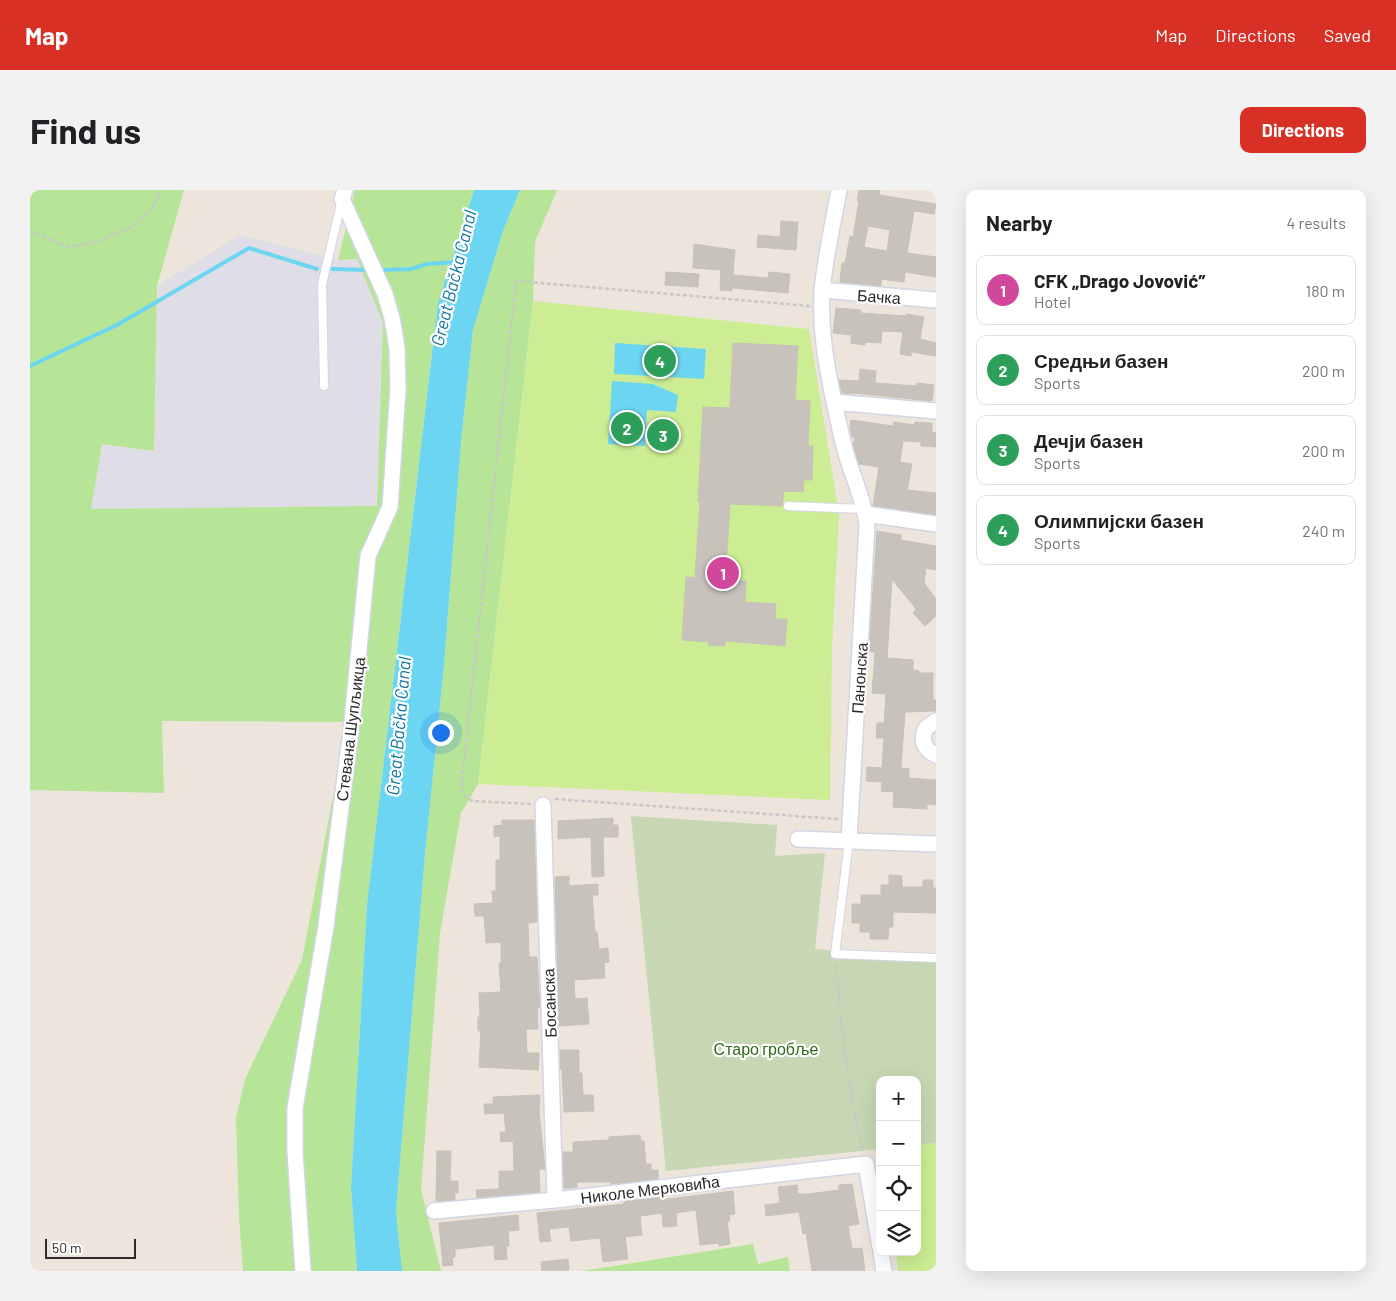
<!DOCTYPE html>
<html lang="en">
<head>
<meta charset="utf-8">
<style>
  body { margin:0; font-family:Barlow,sans-serif; background:#f2f2f2; color:#202124 }
  .controls { position:absolute; right:15px; bottom:15px; display:grid; overflow:hidden; border-radius:10px; box-shadow:0 5px 20px #0002 }
  .controls button { width:45px; height:45px; display:grid; place-items:center; padding:0; border:0; border-bottom:1px solid #e0e0e0; background:#fff; color:#202124; font:25px sans-serif }
  .scale { position:absolute; left:15px; bottom:12px; width:91px; box-sizing:border-box; padding-left:5px; border:2px solid #2b2b2b; border-top:0; font-size:14px; line-height:18px; white-space:nowrap; color:#2b2b2b; -webkit-text-stroke:4px #fff; paint-order:stroke }
  .you { position:absolute; left:410px; top:542px; width:18px; height:18px; margin:-12px; border:4px solid #fff; border-radius:50%; background:#1a73e8; box-shadow:0 0 0 8px #1a73e833 }
  .badge { display:grid; place-items:center; width:32px; height:32px; border-radius:50%; background:#d93025; color:#fff; font-size:16px; font-weight:700 }
  .pin { position:absolute; translate:-50% -50%; border:2px solid #fff; box-shadow:0 1px 5px #0006 }
  .list { margin:0; padding:0; list-style:none }
  h2 { display:flex; justify-content:space-between; align-items:center; height:65px; margin:0; padding:0 20px; font-size:21px }
  h2 small { font-size:16px; font-weight:400; color:#757577 }
  .list li { display:grid; grid-template-columns:32px 1fr auto; gap:15px; align-items:center; box-sizing:border-box; height:70px; margin:0 10px 10px; padding:0 10px; border:1px solid #e0e0e0; border-radius:10px }
  .list b { display:block; font-size:19px; white-space:nowrap }
  .list p { margin:0; font-size:16px; white-space:nowrap; color:#757577 }
  .list em { font-size:16px; font-style:normal; color:#757577 }
  .icon { flex:none; width:28px; height:28px; fill:none; stroke:currentColor; stroke-width:2; stroke-linecap:round; stroke-linejoin:round }
  .map { position:relative; flex:none; width:906px; height:1081px; overflow:hidden; border-radius:10px }
  header { display:flex; align-items:center; gap:30px; box-sizing:border-box; height:70px; padding:0 25px; background:#d93025; color:#fff }
  header strong { font-size:24px }
  nav { display:flex; gap:28px; margin-inline-start:auto; font-size:18px }
  .intro { display:flex; align-items:center; justify-content:space-between; box-sizing:border-box; height:120px; padding:0 30px }
  h1 { margin:0; font-size:35px }
  .button { padding:12px 22px; border-radius:10px; background:#d93025; color:#fff; font-size:18px; font-weight:700 }
  main { display:flex; gap:30px; padding:0 30px }
  aside { flex:1; background:#fff; border-radius:10px; box-shadow:0 5px 20px #0002 }
  .map>svg:first-child { display:block }
  .industrial { fill:#dfdde5 }
  .green { fill:#b6e597 }
  .cemetery { fill:#c7d7b3 }
  .pitch { fill:#cced93 }
  .water { fill:#6cd6f2 }
  .lines { fill:none; stroke-linecap:round; stroke-linejoin:round }
  .stream { stroke:#6cd6f2; stroke-width:4 }
  .building { fill:#c8c2bc; stroke:#c8c1b6; fill-rule:evenodd }
  .lane-casing { stroke:#d2d6e4; stroke-width:10 }
  .street-casing { stroke:#d2d6e4; stroke-width:18 }
  .path { stroke:#c8c8c8; stroke-width:2.5; stroke-dasharray:4 2.5; stroke-linecap:butt }
  .lane { stroke:#fff; stroke-width:8 }
  .street { stroke:#fff; stroke-width:15 }
  .labels { text-anchor:middle; dominant-baseline:central; stroke-width:4.5; stroke-linejoin:round; paint-order:stroke }
  .street-label { font-size:16px; fill:#2b2b2b; stroke:#fff }
  .park-label { font-size:16px; fill:#2e6a18; stroke:#fff }
  .water-label { font-size:18px; font-style:italic; fill:#0a75a0; stroke:#fff }
</style>
</head>
<body>
<header>
<strong>Map</strong>
<nav><a>Map</a><a>Directions</a><a>Saved</a></nav>
</header>
<div class="intro"><h1>Find us</h1><a class="button">Directions</a></div>
<main>
<div class="map">
<svg width="906" height="1081" viewBox="0 0 906 1081">
  <rect width="100%" height="100%" fill="#ede5dc"/>
  <!-- industrial -->
  <path class="industrial" d="M 210,45 L 308,70 L 327,69 L 353,133 L 347,316 L 61,319 L 72,254 L 124,261 L 127,96 Z"/>
  <!-- green -->
  <path class="green" d="M 0,0 L 154,0 L 127,96 L 124,261 L 72,254 L 61,319 L 347,316 L 353,133 L 327,69 L 308,70 L 325,0 L 444,0 L 408,113 L 337,714 L 321,997 L 327,1081 L 213,1081 L 209,1027 L 206,928 L 215,889 L 272,770 L 317,532 L 132,531 L 134,603 L 0,600 Z
    M 490,0 L 527,0 L 505,52 L 503,111 L 448,594 L 431,623 L 410,743 L 391,999 L 411,1081 L 372,1081 L 366,1021 L 395,664 L 414,476 L 431,253 L 443,140 L 473,41 Z
    M 723,1054 L 728,1074 L 758,1067 L 760,1081 L 552,1081 Z"/>
  <!-- cemetery -->
  <path class="cemetery" d="M 601,626 L 747,635 L 745,666 L 795,663 L 785,759 L 906,768 L 906,953 L 887,955 L 887,890 L 850,890 L 850,959 L 636,981 Z"/>
  <!-- pitch -->
  <path class="pitch" d="M 503,111 L 779,139 L 809,324 L 802,459 L 800,610 L 448,594 Z
    M 906,953 L 906,1081 L 868,1081 L 866,1062 L 887,1062 L 887,955 Z"/>
  <!-- water -->
  <path class="water" d="M 444,0 L 490,0 L 473,41 L 443,140 L 431,253 L 414,476 L 395,664 L 366,1021 L 372,1081 L 327,1081 L 321,997 L 337,714 L 408,113 Z
    M 585,153 L 676,159 L 674,189 L 584,184 Z
    M 582,191 L 623,194 L 648,205 L 646,222 L 617,220 L 615,256 L 578,254 Z
    M 625,232 L 644,234 L 641,258 L 623,256 Z"/>
  <g class="lines">
    <!-- stream -->
    <path class="stream" d="M 302,79 L 336,80
      M 354,80 L 381,79 L 397,74 L 426,72
      M 0,176 L 87,135 L 219,58 L 287,79"/>
  </g>
  <!-- building -->
  <path class="building" d="M 829,0 L 850,0 L 849,5 L 906,14 L 904,24 L 884,21 L 877,63 L 906,67 L 906,87 L 875,82 L 874,92 L 851,89 L 851,96 L 810,92 L 812,73 L 815,73 L 820,46 L 823,47 L 829,11 L 827,11 ZM 838,36 L 860,40 L 857,61 L 834,57 Z
    M 751,31 L 768,32 L 766,60 L 727,57 L 728,45 L 750,47 Z
    M 664,54 L 705,60 L 703,85 L 738,88 L 739,82 L 760,84 L 758,103 L 702,98 L 702,101 L 690,100 L 691,80 L 663,78 Z
    M 636,82 L 669,84 L 668,97 L 635,95 Z
    M 806,118 L 831,120 L 831,123 L 876,126 L 876,124 L 894,127 L 890,149 L 906,153 L 906,166 L 881,162 L 881,166 L 870,164 L 873,142 L 852,141 L 851,153 L 835,152 L 835,155 L 821,153 L 821,145 L 803,143 Z
    M 703,153 L 768,156 L 765,210 L 780,211 L 778,256 L 783,256 L 782,290 L 774,290 L 773,302 L 754,301 L 752,316 L 700,314 L 696,377 L 700,377 L 700,381 L 707,381 L 706,390 L 716,391 L 715,412 L 746,414 L 745,429 L 757,429 L 755,456 L 696,451 L 695,456 L 678,455 L 679,452 L 652,450 L 656,387 L 665,388 L 670,312 L 668,312 L 673,217 L 700,218 Z
    M 830,179 L 846,181 L 845,193 L 887,196 L 887,193 L 904,195 L 902,211 L 823,203 L 823,204 L 812,203 L 809,190 L 829,191 Z
    M 821,230 L 863,236 L 864,232 L 884,235 L 885,232 L 902,233 L 902,242 L 906,243 L 906,257 L 891,256 L 891,252 L 873,251 L 870,272 L 882,274 L 877,300 L 906,303 L 906,325 L 843,316 L 849,277 L 829,274 L 823,255 L 825,248 L 822,247 L 820,238 Z
    M 847,341 L 871,345 L 871,350 L 906,356 L 906,380 L 896,378 L 894,393 L 906,409 L 906,426 L 895,436 L 883,423 L 886,419 L 862,389 L 857,468 L 883,470 L 883,480 L 889,481 L 889,483 L 903,483 L 903,510 L 906,510 L 906,521 L 875,522 L 871,578 L 879,579 L 879,588 L 906,590 L 906,615 L 897,614 L 897,619 L 863,617 L 864,602 L 851,601 L 852,592 L 836,591 L 837,577 L 852,578 L 854,548 L 846,548 L 847,533 L 854,533 L 856,504 L 842,503 L 845,462 L 839,462 Z
    M 583,628 L 583,635 L 588,635 L 588,647 L 573,647 L 574,686 L 562,687 L 561,647 L 528,649 L 528,631 Z
    M 472,630 L 504,630 L 507,732 L 498,733 L 499,767 L 507,767 L 510,818 L 507,818 L 508,839 L 496,839 L 497,863 L 509,863 L 508,880 L 449,877 L 451,841 L 448,841 L 448,827 L 450,827 L 449,803 L 471,802 L 469,773 L 471,773 L 471,752 L 456,753 L 454,726 L 445,726 L 444,714 L 463,713 L 462,701 L 466,701 L 466,670 L 470,670 L 470,646 L 464,647 L 464,636 L 472,635 Z
    M 859,685 L 872,686 L 872,697 L 893,697 L 893,690 L 903,690 L 903,698 L 906,698 L 906,723 L 863,722 L 863,737 L 859,737 L 858,749 L 840,749 L 840,742 L 830,742 L 830,733 L 822,733 L 822,714 L 831,714 L 831,705 L 851,705 L 851,695 L 859,695 Z
    M 539,686 L 539,696 L 568,694 L 568,705 L 562,705 L 565,742 L 567,742 L 569,759 L 578,758 L 579,772 L 574,773 L 575,788 L 544,790 L 545,809 L 557,808 L 559,834 L 529,836 L 525,687 Z
    M 530,860 L 549,860 L 549,883 L 552,883 L 553,905 L 563,905 L 564,921 L 534,922 L 532,879 L 530,879 Z
    M 510,905 L 509,922 L 515,979 L 509,979 L 510,1002 L 447,1008 L 446,1000 L 469,999 L 469,981 L 484,981 L 483,951 L 471,952 L 470,942 L 476,942 L 474,923 L 455,924 L 454,914 L 463,914 L 463,907 Z
    M 610,945 L 611,951 L 614,951 L 616,974 L 621,974 L 621,980 L 628,980 L 628,989 L 581,994 L 581,992 L 547,992 L 547,998 L 534,998 L 533,962 L 543,962 L 543,952 L 579,950 L 579,947 Z
    M 407,961 L 421,961 L 420,991 L 428,991 L 428,1003 L 425,1002 L 425,1010 L 406,1011 Z
    M 822,994 L 829,1034 L 818,1036 L 822,1059 L 832,1058 L 835,1081 L 782,1081 L 776,1043 L 773,1044 L 769,1022 L 736,1026 L 735,1015 L 750,1013 L 748,997 L 767,995 L 768,1004 L 778,1004 L 809,1000 L 809,995 Z
    M 703,1001 L 705,1024 L 699,1025 L 700,1031 L 697,1031 L 700,1054 L 689,1056 L 689,1053 L 670,1055 L 666,1020 L 646,1023 L 647,1036 L 633,1037 L 632,1023 L 610,1026 L 612,1045 L 595,1047 L 598,1069 L 573,1072 L 570,1048 L 541,1051 L 539,1037 L 519,1039 L 521,1051 L 510,1052 L 507,1023 L 594,1014 L 594,1011 L 629,1007 L 630,1010 Z
    M 488,1025 L 489,1040 L 478,1041 L 479,1056 L 476,1056 L 477,1069 L 465,1070 L 464,1055 L 425,1059 L 425,1067 L 422,1068 L 423,1075 L 413,1076 L 409,1033 Z
    M 538,1069 L 539,1080 L 512,1081 L 511,1072 Z"/>
  <g class="lines">
    <defs>
      <path id="lane" d="M 294,196 L 292,94 L 311,14
        M 758,316 L 834,319
        M 819,651 L 805,764 L 906,768"/>
      <path id="street" d="M 809,0 C 803,33 795,68 792,101 C 789,151 802,203 813,252 C 819,280 834,307 837,335 L 819,651
        M 792,100 L 906,110
        M 804,212 L 906,221
        M 836,324 L 906,334
        M 906,531 L 896,538 C 890,550 894,560 906,565
        M 513,615 L 525,1010
        M 768,649 L 906,654
        M 404,1021 L 525,1010 L 836,974 L 850,1057
        M 851,1062 L 854,1081
        M 273,1081 L 265,962 L 265,918 L 296,736 L 322,532 L 338,366 L 360,317 L 368,199 L 367,158 L 362,128 L 355,104 L 312,9 L 315,0"/>
    </defs>
    <!-- lane casing -->
    <use href="#lane" class="lane-casing"/>
    <!-- street casing -->
    <use href="#street" class="street-casing"/>
    <!-- path -->
    <path class="path" d="M 0,41 L 38,57 L 66,52 L 100,38 L 123,18 L 130,0
      M 525,609 L 808,629
      M 501,614 L 442,611 L 436,607 L 431,599 L 486,91 L 780,116
      M 806,774 C 811,837 818,899 833,961"/>
    <!-- lane -->
    <use href="#lane" class="lane"/>
    <!-- street -->
    <use href="#street" class="street"/>
  </g>
  <g class="labels">
    <!-- street labels -->
    <g class="street-label">
      <text transform="translate(849 106) rotate(4)">Бачка</text>
      <text transform="translate(829 488) rotate(-86)">Панонска</text>
      <text transform="translate(320 539) rotate(-83)">Стевана Шупљикца</text>
      <text transform="translate(519 813) rotate(-92)">Босанска</text>
      <text transform="translate(620 999) rotate(-7)">Николе Мерковића</text>
    </g>
    <!-- park labels -->
    <g class="park-label">
      <text x="736" y="858">Старо гробље</text>
    </g>
    <!-- water labels -->
    <g class="water-label">
      <text transform="translate(423 88) rotate(-76)">Great Bačka Canal</text>
      <text transform="translate(368 536) rotate(-85)">Great Bačka Canal</text>
    </g>
  </g>
</svg>
<div class="controls">
<button>+</button>
<button>−</button>
<button><svg class="icon" aria-label="locate" viewBox="0 0 24 24"><circle cx="12" cy="12" r="6"/><path d="M12 2v4M12 18v4M2 12h4M18 12h4"/></svg></button>
<button><svg class="icon" aria-label="layers" viewBox="0 0 24 24"><path d="M12 4l9 5-9 5-9-5zM3 14l9 5 9-5"/></svg></button>
</div>
<div class="scale">50 m</div>
<div class="you"></div>
<div class="pin badge" style="left:693px;top:383px;background:#d1479c">1</div>
<div class="pin badge" style="left:597px;top:238px;background:#2e9e5b">2</div>
<div class="pin badge" style="left:633px;top:245px;background:#2e9e5b">3</div>
<div class="pin badge" style="left:630px;top:171px;background:#2e9e5b">4</div>
</div>
<aside>
<h2>Nearby<small>4 results</small></h2>
<ul class="list">
<li><span class="badge" style="background:#d1479c">1</span><div><b>CFK „Drago Jovović”</b><p>Hotel</p></div><em>180 m</em></li>
<li><span class="badge" style="background:#2e9e5b">2</span><div><b>Средњи базен</b><p>Sports</p></div><em>200 m</em></li>
<li><span class="badge" style="background:#2e9e5b">3</span><div><b>Дечји базен</b><p>Sports</p></div><em>200 m</em></li>
<li><span class="badge" style="background:#2e9e5b">4</span><div><b>Олимпијски базен</b><p>Sports</p></div><em>240 m</em></li>
</ul>
</aside>
</main>
</body>
</html>
